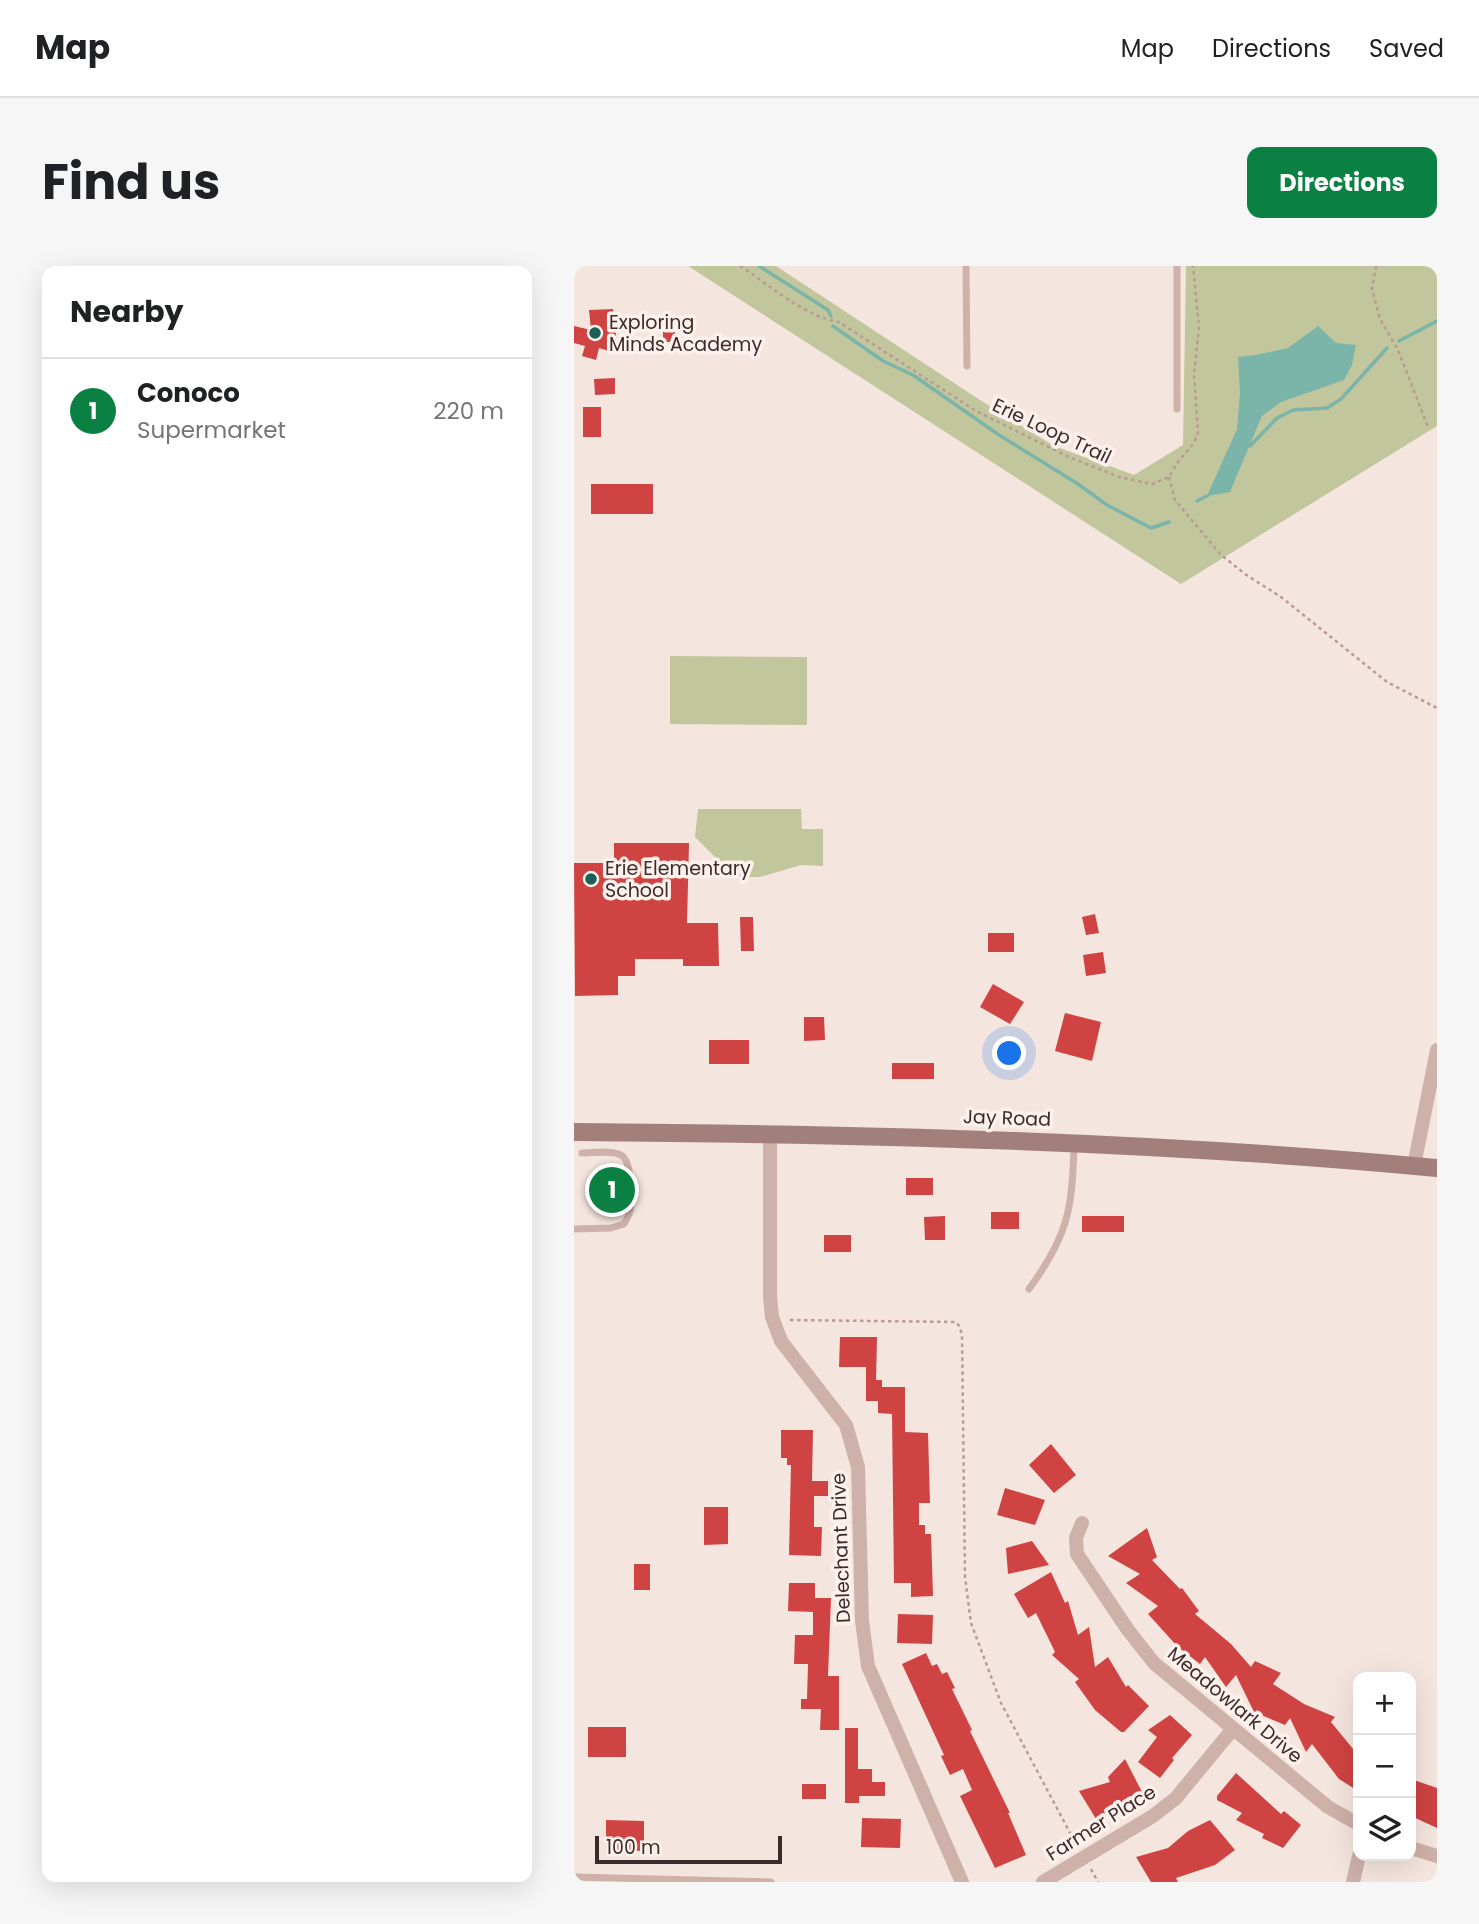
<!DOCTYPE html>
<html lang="en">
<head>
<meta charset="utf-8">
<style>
  body { margin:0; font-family:Poppins,sans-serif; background:#f6f6f6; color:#202124 }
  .controls { position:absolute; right:21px; bottom:21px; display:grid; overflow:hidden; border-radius:14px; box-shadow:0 7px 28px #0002 }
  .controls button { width:63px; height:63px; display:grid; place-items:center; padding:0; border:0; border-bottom:2px solid #e0e0e0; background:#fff; color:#202124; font:35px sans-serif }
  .scale { position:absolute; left:21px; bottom:18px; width:187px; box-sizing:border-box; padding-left:7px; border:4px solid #3b2b2a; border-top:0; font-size:19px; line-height:24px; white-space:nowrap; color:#3b2b2a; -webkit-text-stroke:5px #fcf1ec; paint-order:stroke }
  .you { position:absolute; left:436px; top:788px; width:24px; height:24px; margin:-18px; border:5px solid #fff; border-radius:50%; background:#1a73e8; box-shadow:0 0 0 10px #1a73e833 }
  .badge { display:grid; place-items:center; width:46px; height:46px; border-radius:50%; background:#0b8043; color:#fff; font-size:23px; font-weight:700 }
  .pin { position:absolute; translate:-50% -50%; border:4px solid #fff; box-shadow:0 2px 7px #0006 }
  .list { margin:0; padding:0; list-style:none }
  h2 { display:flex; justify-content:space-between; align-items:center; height:91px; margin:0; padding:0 28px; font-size:30px }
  h2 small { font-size:23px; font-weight:400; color:#757577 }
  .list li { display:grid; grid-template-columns:46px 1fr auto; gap:21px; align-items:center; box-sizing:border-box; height:105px; padding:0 28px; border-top:2px solid #e0e0e0 }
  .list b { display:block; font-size:26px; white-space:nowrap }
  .list p { margin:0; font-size:23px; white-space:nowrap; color:#757577 }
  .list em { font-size:23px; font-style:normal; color:#757577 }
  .icon { flex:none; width:38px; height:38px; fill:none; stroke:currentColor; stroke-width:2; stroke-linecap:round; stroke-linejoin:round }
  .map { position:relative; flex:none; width:863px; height:1616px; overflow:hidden; border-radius:14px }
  header { display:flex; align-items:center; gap:42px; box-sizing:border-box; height:98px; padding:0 35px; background:#fff; border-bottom:2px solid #e0e0e0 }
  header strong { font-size:33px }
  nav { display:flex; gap:38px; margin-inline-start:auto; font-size:24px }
  .intro { display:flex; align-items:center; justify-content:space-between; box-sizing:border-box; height:168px; padding:0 42px }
  h1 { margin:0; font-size:49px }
  .button { padding:18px 32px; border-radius:14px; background:#0b8043; color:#fff; font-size:24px; font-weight:700 }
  main { display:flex; gap:42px; padding:0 42px }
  aside { flex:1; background:#fff; border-radius:14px; box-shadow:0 7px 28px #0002 }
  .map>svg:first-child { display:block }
  .green { fill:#c2c69d }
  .water { fill:#7bb4a9 }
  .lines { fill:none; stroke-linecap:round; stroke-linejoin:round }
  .stream { stroke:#7bb4a9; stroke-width:3.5 }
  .building { fill:#cf4343 }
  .path { stroke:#ba9b93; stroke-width:2.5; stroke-dasharray:3.5 3.5; stroke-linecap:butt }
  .lane { stroke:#ceb1a9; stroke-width:7 }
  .street { stroke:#ceb1a9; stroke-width:14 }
  .secondary { stroke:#a27f7a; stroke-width:18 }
  .poi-dot { fill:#1b6054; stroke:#fcf1ec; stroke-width:2.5 }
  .labels { text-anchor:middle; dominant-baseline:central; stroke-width:7; stroke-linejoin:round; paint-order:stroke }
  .poi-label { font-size:19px; fill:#3b2b2a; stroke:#fcf1ec; text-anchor:start }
  .street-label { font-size:19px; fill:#3b2b2a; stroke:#fcf1ec }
</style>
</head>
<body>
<header>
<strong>Map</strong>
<nav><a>Map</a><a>Directions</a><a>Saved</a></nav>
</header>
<div class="intro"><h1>Find us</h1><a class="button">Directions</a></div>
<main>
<aside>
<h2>Nearby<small></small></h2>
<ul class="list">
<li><span class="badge">1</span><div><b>Conoco</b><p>Supermarket</p></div><em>220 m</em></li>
</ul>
</aside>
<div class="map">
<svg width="863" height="1616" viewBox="0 0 863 1616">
  <rect width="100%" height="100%" fill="#f5e5df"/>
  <!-- green -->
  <path class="green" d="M 114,0 L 202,0 L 406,134 L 480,180 L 560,209 L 609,179 L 612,0 L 863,0 L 863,160 L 607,318 Z
    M 96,390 L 233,391 L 233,459 L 96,458 Z
    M 124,543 L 227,543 L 228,563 L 249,563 L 249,600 L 227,599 L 186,611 L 161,611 L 121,571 Z"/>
  <!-- water -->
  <path class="water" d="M 744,60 L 762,77 L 782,79 L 778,99 L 770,114 L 707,136 L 688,150 L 656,226 L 633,230 L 663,163 L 666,127 L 664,91 L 682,89 L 714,82 Z"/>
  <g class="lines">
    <!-- stream -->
    <path class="stream" d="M 185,0 L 254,44 L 257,50
      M 259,60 L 309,95 L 339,109 L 425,169 L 504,218 L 533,239 L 577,262 L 595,256
      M 825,75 L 863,55
      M 676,180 L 703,152 L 719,144 L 753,142 L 767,133 L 813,82
      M 623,235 L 633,230"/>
  </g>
  <!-- building -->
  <path class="building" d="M 39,43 L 42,69 L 38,86 L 25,82 L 22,94 L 8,90 L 11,80 L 0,77 L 0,60 L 17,64 L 15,44 Z
    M 89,57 L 101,57 L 101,76 L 89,76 Z
    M 41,112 L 41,128 L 21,129 L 20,113 Z
    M 9,141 L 27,141 L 27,171 L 9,171 Z
    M 17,218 L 79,218 L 79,248 L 17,248 Z
    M 40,577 L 115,577 L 113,657 L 144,657 L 145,700 L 109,700 L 109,693 L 61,693 L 61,710 L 44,710 L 44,729 L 1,730 L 0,597 L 40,597 Z
    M 521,648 L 525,667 L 512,669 L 508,651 Z
    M 166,651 L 179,651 L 180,685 L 167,685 Z
    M 414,667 L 440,667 L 440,686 L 414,686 Z
    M 529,686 L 532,707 L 512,710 L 509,689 Z
    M 419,718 L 450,736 L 436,758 L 406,741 Z
    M 491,747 L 527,756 L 518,795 L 481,785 Z
    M 230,751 L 250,751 L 251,774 L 230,775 Z
    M 135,774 L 175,774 L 175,798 L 135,798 Z
    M 318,797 L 360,797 L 360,813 L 318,813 Z
    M 27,900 L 48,901 L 48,947 L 27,947 Z
    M 332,912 L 359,912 L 359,929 L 332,929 Z
    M 417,946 L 445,946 L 445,963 L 417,963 Z
    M 371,950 L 371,974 L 351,974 L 350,951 Z
    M 508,950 L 550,950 L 550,966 L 508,966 Z
    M 250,969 L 277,969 L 277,986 L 250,986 Z
    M 266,1071 L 303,1071 L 302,1114 L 308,1114 L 308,1121 L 331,1121 L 331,1166 L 354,1167 L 356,1237 L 345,1237 L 345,1259 L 351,1259 L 351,1268 L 357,1268 L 359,1330 L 337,1331 L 337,1317 L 320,1317 L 318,1148 L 304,1147 L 304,1135 L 292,1135 L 292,1101 L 265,1101 Z
    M 207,1164 L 239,1164 L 238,1215 L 254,1215 L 254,1230 L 240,1230 L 240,1261 L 248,1261 L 247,1290 L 215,1289 L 217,1199 L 213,1199 L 213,1192 L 207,1192 Z
    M 477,1178 L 502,1209 L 480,1227 L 455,1199 Z
    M 431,1222 L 471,1234 L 461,1259 L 423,1249 Z
    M 130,1241 L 154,1241 L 154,1278 L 130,1279 Z
    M 573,1262 L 583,1291 L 578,1294 L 606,1323 L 608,1322 L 625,1345 L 621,1348 L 657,1378 L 677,1401 L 681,1395 L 707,1407 L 699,1418 L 730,1438 L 761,1451 L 757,1456 L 784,1489 L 784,1525 L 765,1513 L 738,1478 L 732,1486 L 716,1452 L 711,1459 L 680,1446 L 662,1409 L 652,1421 L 631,1391 L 626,1398 L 603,1380 L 574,1348 L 584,1340 L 552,1317 L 566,1308 L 534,1290 Z
    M 458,1275 L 475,1299 L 434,1308 L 432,1282 Z
    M 60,1298 L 76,1298 L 76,1324 L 60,1324 Z
    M 477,1306 L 491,1337 L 494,1335 L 504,1369 L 515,1361 L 521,1401 L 534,1391 L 552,1421 L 554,1419 L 575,1440 L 550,1466 L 547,1466 L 521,1444 L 501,1416 L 505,1413 L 478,1389 L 481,1386 L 462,1347 L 454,1352 L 440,1328 Z
    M 215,1317 L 241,1317 L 241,1332 L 257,1332 L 254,1410 L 265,1410 L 265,1464 L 246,1464 L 247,1443 L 227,1443 L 227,1433 L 233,1433 L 234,1398 L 220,1398 L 221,1369 L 239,1369 L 239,1346 L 214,1345 Z
    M 324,1348 L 359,1349 L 358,1378 L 323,1377 Z
    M 352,1387 L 358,1400 L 363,1398 L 368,1408 L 373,1406 L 381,1422 L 378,1423 L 398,1464 L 396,1465 L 436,1547 L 434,1547 L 452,1589 L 421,1602 L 386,1530 L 398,1524 L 389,1503 L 376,1509 L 367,1490 L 370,1489 L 328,1398 Z
    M 596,1449 L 618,1469 L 598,1492 L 600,1494 L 586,1512 L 564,1496 L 583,1471 L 574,1464 Z
    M 14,1461 L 52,1461 L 52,1491 L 14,1491 Z
    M 271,1462 L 284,1462 L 284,1503 L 298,1503 L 298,1516 L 311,1516 L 311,1530 L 285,1530 L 285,1537 L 271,1537 Z
    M 551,1493 L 568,1526 L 522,1553 L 505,1525 L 536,1516 L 534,1511 Z
    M 662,1507 L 707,1548 L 710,1545 L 727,1559 L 709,1582 L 688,1572 L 690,1568 L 662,1554 L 668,1547 L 643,1534 L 643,1530 Z
    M 837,1513 L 863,1522 L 863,1562 L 837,1550 Z
    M 228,1518 L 252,1518 L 252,1533 L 228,1533 Z
    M 288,1552 L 327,1553 L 326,1582 L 287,1581 Z
    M 32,1554 L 70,1555 L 70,1585 L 32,1584 Z
    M 636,1554 L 661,1584 L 641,1599 L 602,1612 L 604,1616 L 577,1616 L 562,1591 L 594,1582 L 614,1565 Z"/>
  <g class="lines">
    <!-- path -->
    <path class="path" d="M 166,0 C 194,18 233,52 265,56 L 402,145 L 495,191 L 545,211 L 578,218 L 595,211 L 603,197 L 620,177 L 624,166 L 620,109 L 625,61 L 619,0
      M 802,0 L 798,23 L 806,53 L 824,84 L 854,161
      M 595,211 L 601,234 L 646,288 L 671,308 L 707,331 L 813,416 L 863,442
      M 216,1054 L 382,1056 L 386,1061 L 388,1070 L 391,1311 L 397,1357 L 427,1437 L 503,1580
      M 517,1603 L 524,1616"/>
    <!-- lane -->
    <path class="lane" d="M 392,0 L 393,100
      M 603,0 L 603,143
      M 0,963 L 37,962 L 50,958 C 52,954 54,951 55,948 C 59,936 58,895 47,889 C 37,884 19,887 8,887
      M 455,1023 C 494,970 498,944 500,880
      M 0,1611 L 197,1616"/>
    <!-- street -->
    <path class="street" d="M 196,867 L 196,1031 L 198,1051 L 207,1075 L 272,1159 L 284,1201 L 288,1355 L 294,1400 L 388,1616
      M 840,900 L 863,784
      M 508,1257 L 502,1272 L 503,1288 L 554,1364 L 580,1397 L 754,1541 L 784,1558
      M 837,1582 L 863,1590
      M 469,1616 L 579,1550 L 602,1532 L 658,1464
      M 779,1616 L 785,1590"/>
    <!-- secondary -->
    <path class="secondary" d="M 0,866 C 288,868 576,875 863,902"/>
  </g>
  <!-- markers -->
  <g class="poi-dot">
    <circle cx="21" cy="67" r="7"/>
    <circle cx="17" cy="613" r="7"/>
  </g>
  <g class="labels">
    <!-- poi labels -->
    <g class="poi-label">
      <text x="35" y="56">Exploring<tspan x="35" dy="22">Minds Academy</tspan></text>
      <text x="31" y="602">Erie Elementary<tspan x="31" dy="22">School</tspan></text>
    </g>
    <!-- street labels -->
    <g class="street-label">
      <text transform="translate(478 165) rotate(25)">Erie Loop Trail</text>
      <text transform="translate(433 852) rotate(2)">Jay Road</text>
      <text transform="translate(267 1282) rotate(-92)">Delechant Drive</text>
      <text transform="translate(661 1439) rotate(40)">Meadowlark Drive</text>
      <text transform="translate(527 1557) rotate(-32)">Farmer Place</text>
    </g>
  </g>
</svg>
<div class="controls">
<button>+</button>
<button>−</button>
<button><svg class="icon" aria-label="layers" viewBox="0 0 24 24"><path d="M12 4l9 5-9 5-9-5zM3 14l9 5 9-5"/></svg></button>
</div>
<div class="scale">100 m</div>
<div class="you"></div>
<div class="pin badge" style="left:38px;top:924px">1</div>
</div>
</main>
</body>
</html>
